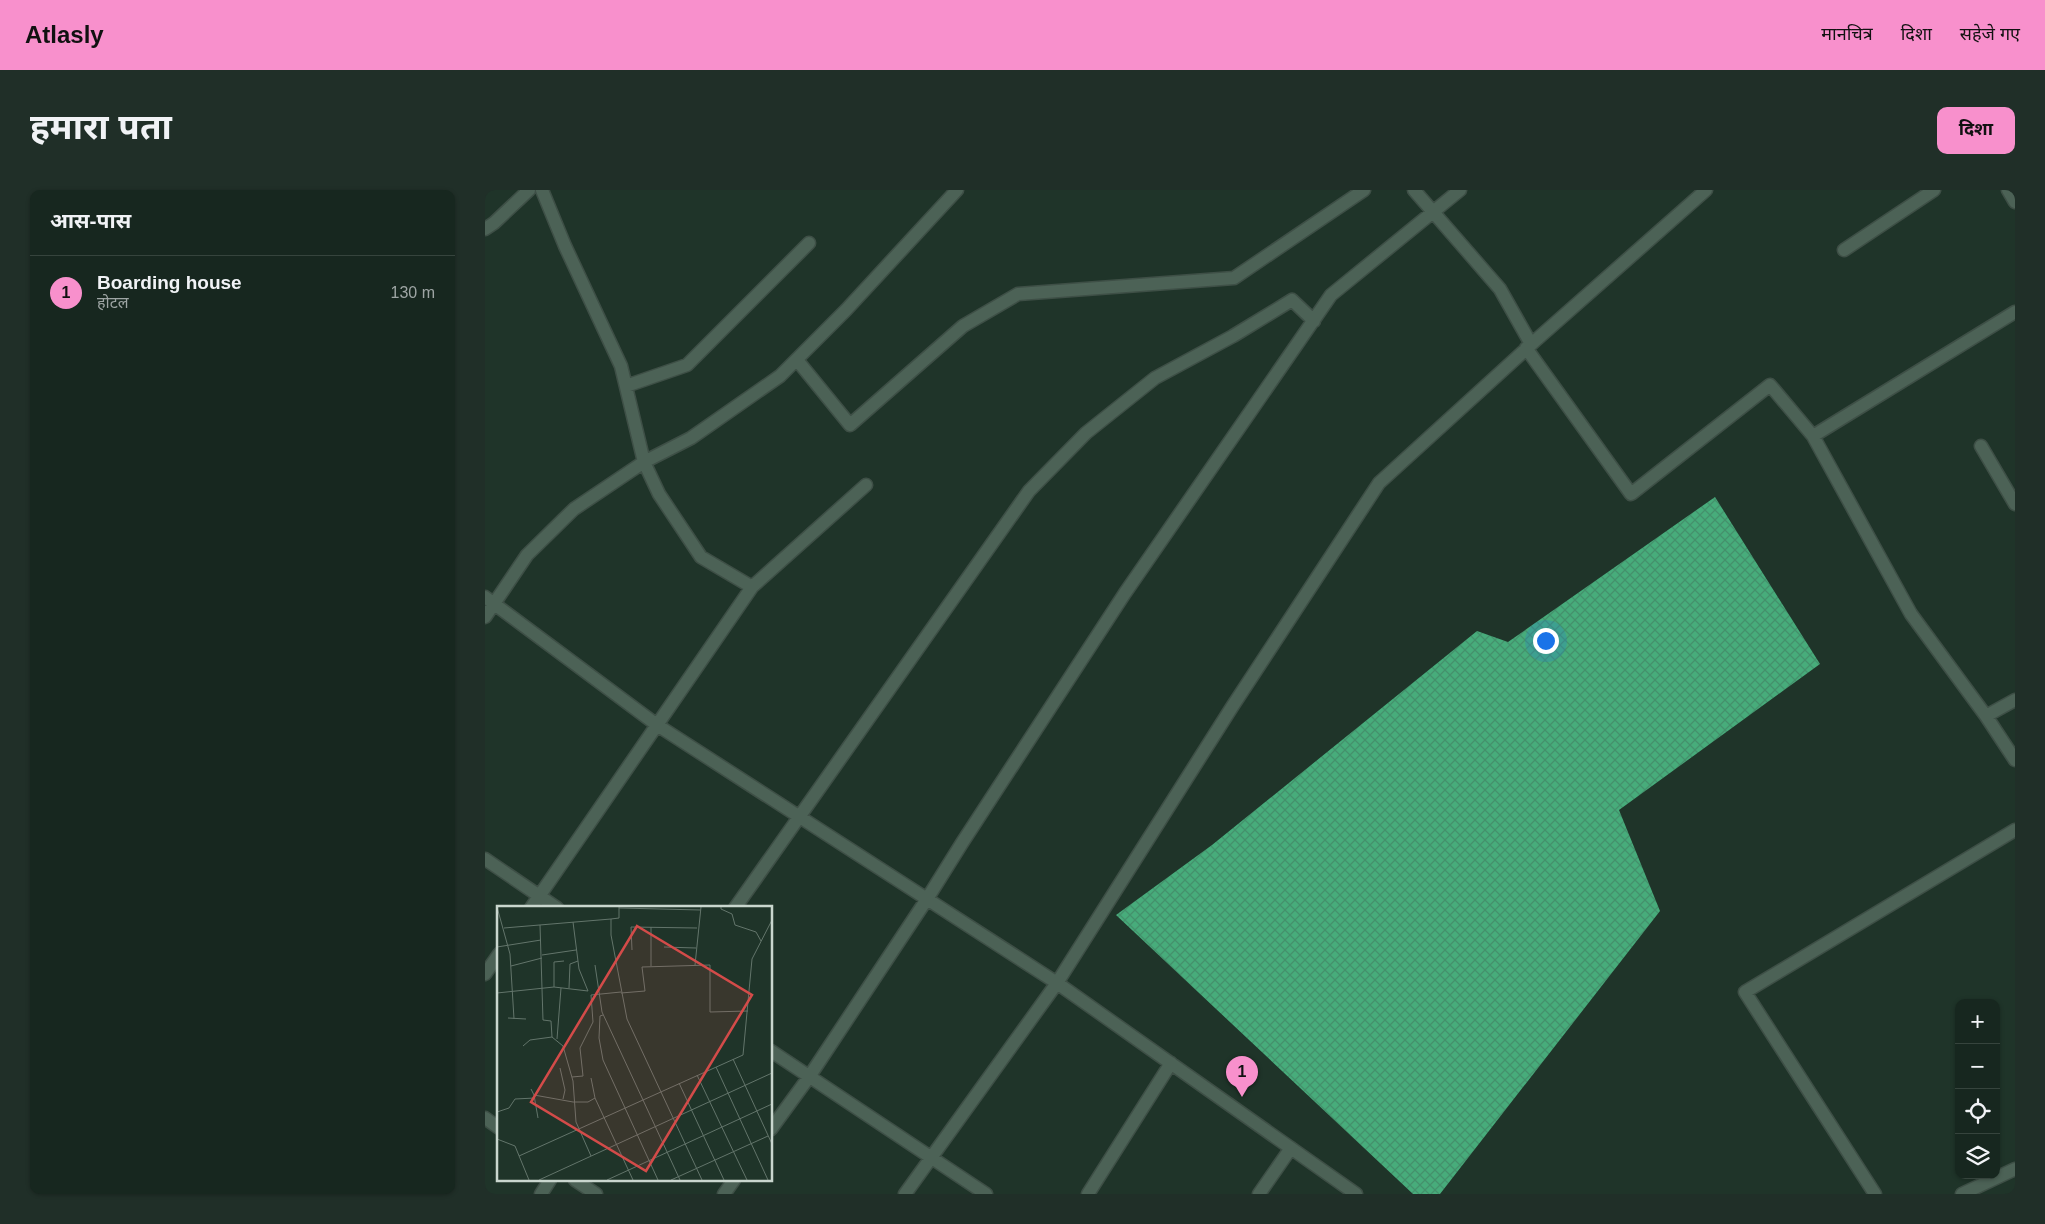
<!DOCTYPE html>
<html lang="hi">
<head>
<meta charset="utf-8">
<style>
  body { margin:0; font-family:Helvetica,"Noto Sans Devanagari",sans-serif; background:#202f28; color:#f1f3f6 }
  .controls { position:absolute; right:15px; bottom:15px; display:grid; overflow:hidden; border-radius:10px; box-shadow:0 1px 4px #0004 }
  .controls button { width:45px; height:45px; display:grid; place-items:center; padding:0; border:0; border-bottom:1px solid #36443d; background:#17271f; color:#f1f3f6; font:25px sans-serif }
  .you { position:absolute; left:1060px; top:450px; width:18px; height:18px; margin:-12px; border:4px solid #fff; border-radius:50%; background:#1a73e8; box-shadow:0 0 0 8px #1a73e833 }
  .badge { display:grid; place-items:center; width:32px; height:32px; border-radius:50%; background:#f890cc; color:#111; font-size:16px; font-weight:700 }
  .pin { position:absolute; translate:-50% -41px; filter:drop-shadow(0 1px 2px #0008) }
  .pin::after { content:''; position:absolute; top:26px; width:18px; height:15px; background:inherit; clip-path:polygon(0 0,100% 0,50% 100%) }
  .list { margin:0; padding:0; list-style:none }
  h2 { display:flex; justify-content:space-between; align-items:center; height:65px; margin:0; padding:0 20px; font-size:21px }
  h2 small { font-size:16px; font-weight:400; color:#9ea5a4 }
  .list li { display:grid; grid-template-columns:32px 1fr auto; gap:15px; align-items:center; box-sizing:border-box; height:75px; padding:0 20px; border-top:1px solid #36443d }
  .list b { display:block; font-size:19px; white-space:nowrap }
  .list p { margin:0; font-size:16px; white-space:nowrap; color:#9ea5a4 }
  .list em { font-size:16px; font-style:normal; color:#9ea5a4 }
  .icon { flex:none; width:28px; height:28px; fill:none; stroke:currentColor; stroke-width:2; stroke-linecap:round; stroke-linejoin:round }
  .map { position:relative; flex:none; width:1530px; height:1004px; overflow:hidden; border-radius:10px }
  header { display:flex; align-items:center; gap:30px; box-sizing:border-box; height:70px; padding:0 25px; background:#f890cc; color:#111 }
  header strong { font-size:24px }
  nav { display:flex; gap:28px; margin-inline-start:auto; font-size:18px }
  .intro { display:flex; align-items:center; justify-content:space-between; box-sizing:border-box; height:120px; padding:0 30px }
  h1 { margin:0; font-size:35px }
  .button { padding:12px 22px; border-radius:10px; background:#f890cc; color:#111; font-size:18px; font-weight:700 }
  main { display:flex; gap:30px; padding:0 30px }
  aside { flex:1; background:#17271f; border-radius:10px; box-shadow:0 1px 4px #0004 }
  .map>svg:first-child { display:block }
  .building { fill:url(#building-cross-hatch) }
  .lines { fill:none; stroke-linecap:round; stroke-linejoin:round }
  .minor-casing { stroke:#3e4f46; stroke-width:15 }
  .minor { stroke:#4c6256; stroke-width:12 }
  .inset-road { fill:none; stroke:#63756b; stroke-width:1 }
  .view { fill:#d34b49; fill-opacity:0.15; stroke:#d34b49; stroke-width:2.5 }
  .inset-edge { fill:none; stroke:#c9d6ce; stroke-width:2.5 }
</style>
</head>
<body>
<header>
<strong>Atlasly</strong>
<nav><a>मानचित्र</a><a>दिशा</a><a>सहेजे गए</a></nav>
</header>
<div class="intro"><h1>हमारा पता</h1><a class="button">दिशा</a></div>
<main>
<aside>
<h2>आस-पास<small></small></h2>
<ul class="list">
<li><span class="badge">1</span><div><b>Boarding house</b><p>होटल</p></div><em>130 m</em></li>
</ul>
</aside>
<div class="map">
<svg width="1530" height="1004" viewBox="0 0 1530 1004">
  <defs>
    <pattern id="building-cross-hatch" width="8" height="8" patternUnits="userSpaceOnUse" patternTransform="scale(1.25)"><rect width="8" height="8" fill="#47ac7b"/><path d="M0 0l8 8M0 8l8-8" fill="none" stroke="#44916c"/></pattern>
  </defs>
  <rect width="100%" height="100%" fill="#1f3429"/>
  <!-- building -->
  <path class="building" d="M 1230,307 L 1335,474 L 1134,620 L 1175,721 L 955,1004 L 928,1004 L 631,725 L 727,655 L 992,441 L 1023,452 Z"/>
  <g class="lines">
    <defs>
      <path id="minor" d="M 929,0 L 1015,99 L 1046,154
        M 1523,0 L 1530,12
        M 0,39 L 9,33 L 44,0
        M 1359,60 L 1449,0
        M 1041,158 L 1146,304 L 1285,195 L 1328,246 L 1426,424 L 1501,526 L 1530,570
        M 312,170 L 365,235 L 478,136 L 533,104 L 749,88 L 879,0
        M 141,196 L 202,175 L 324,53
        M 1328,246 L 1530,122
        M 1496,256 L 1530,314
        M 267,397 L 381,295
        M 0,407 L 172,535 L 442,709 L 477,653 L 640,403 L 846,105 L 975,0
        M 0,427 L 42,365 L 89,319 L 159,272 L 206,248 L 295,186 L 361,120 L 472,0
        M 1501,526 L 1530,510
        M 0,669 L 72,718
        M 46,718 L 267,397 L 216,367 L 174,304 L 159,272 L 136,176 L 80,56 L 57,0
        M 250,718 L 544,301 L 601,243 L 670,188 L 748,146 L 807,110 L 829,131
        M 0,784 L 14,764
        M 286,861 L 501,1004
        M 0,928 L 14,938
        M 286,939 L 324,887 L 442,709 L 572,793 L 871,1004
        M 90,990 L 111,1004
        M 56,1004 L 65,990
        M 239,1004 L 249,990
        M 420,1004 L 572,793 L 747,517 L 894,293 L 1051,150 L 1221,0
        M 603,1004 L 686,873
        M 774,1004 L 806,958
        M 1390,1004 L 1260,802 L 1530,640
        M 1477,1004 L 1530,979"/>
    </defs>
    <!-- minor casing -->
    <use href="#minor" class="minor-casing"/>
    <!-- minor -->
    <use href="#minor" class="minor"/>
  </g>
  <!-- overview -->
  <g transform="translate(12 716)">
    <rect width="275" height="275" fill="#1f3429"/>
    <path class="inset-road" d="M 0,1 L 13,48 L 17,113M 122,1 L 122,12 L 114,13 L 114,29 L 130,113 L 205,274M 224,1 L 224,3 L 235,8 L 238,19 L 259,26 L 264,35M 122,2 L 204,4M 76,16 L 82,63 L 91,85M 43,19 L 46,114 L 54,115 L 55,131 L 66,140 L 76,175 L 79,216 L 94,250M 154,21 L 154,60M 7,22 L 114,13M 0,41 L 44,34M 167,41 L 199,42M 135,44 L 134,21 L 200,22M 45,49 L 79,44M 198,59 L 204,1M 14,60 L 45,52M 57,81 L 57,56 L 67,55M 72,82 L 73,58 L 81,55M 0,87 L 57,81 L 91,85M 124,87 L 148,85 L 145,61 L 213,59 L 213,106 L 251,105M 106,109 L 103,110 L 102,132 L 106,154 L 161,274M 11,112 L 29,113M 60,133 L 64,82M 26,140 L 33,134 L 55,131M 236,153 L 275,238M 219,161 L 271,274M 63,162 L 68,184 L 66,193M 200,169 L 250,274M 75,171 L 86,170 L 83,142 L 96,116 L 94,89 L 124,86M 94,172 L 98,192M 182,177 L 227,274M 34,183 L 37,189 L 76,196 L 91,196 L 98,192 L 136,274M 37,189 L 41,212M 0,206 L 12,202 L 18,193 L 38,192M 0,233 L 18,240 L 32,274M 22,250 L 146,194 L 105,106 L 98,59M 42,274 L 275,167M 110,274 L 275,198M 174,274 L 271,230M 183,274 L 146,194 L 246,149 L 255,53 L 275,14"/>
    <path class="view" d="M 140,20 L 255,89 L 149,265 L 34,196 Z"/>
    <rect width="275" height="275" class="inset-edge"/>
  </g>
</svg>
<div class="controls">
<button>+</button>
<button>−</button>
<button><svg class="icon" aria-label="locate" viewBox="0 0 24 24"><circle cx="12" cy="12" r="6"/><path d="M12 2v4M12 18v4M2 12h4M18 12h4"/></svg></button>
<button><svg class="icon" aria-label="layers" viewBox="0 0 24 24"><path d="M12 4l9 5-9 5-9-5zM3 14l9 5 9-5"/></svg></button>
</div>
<div class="you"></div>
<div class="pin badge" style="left:757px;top:907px">1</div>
</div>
</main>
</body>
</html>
